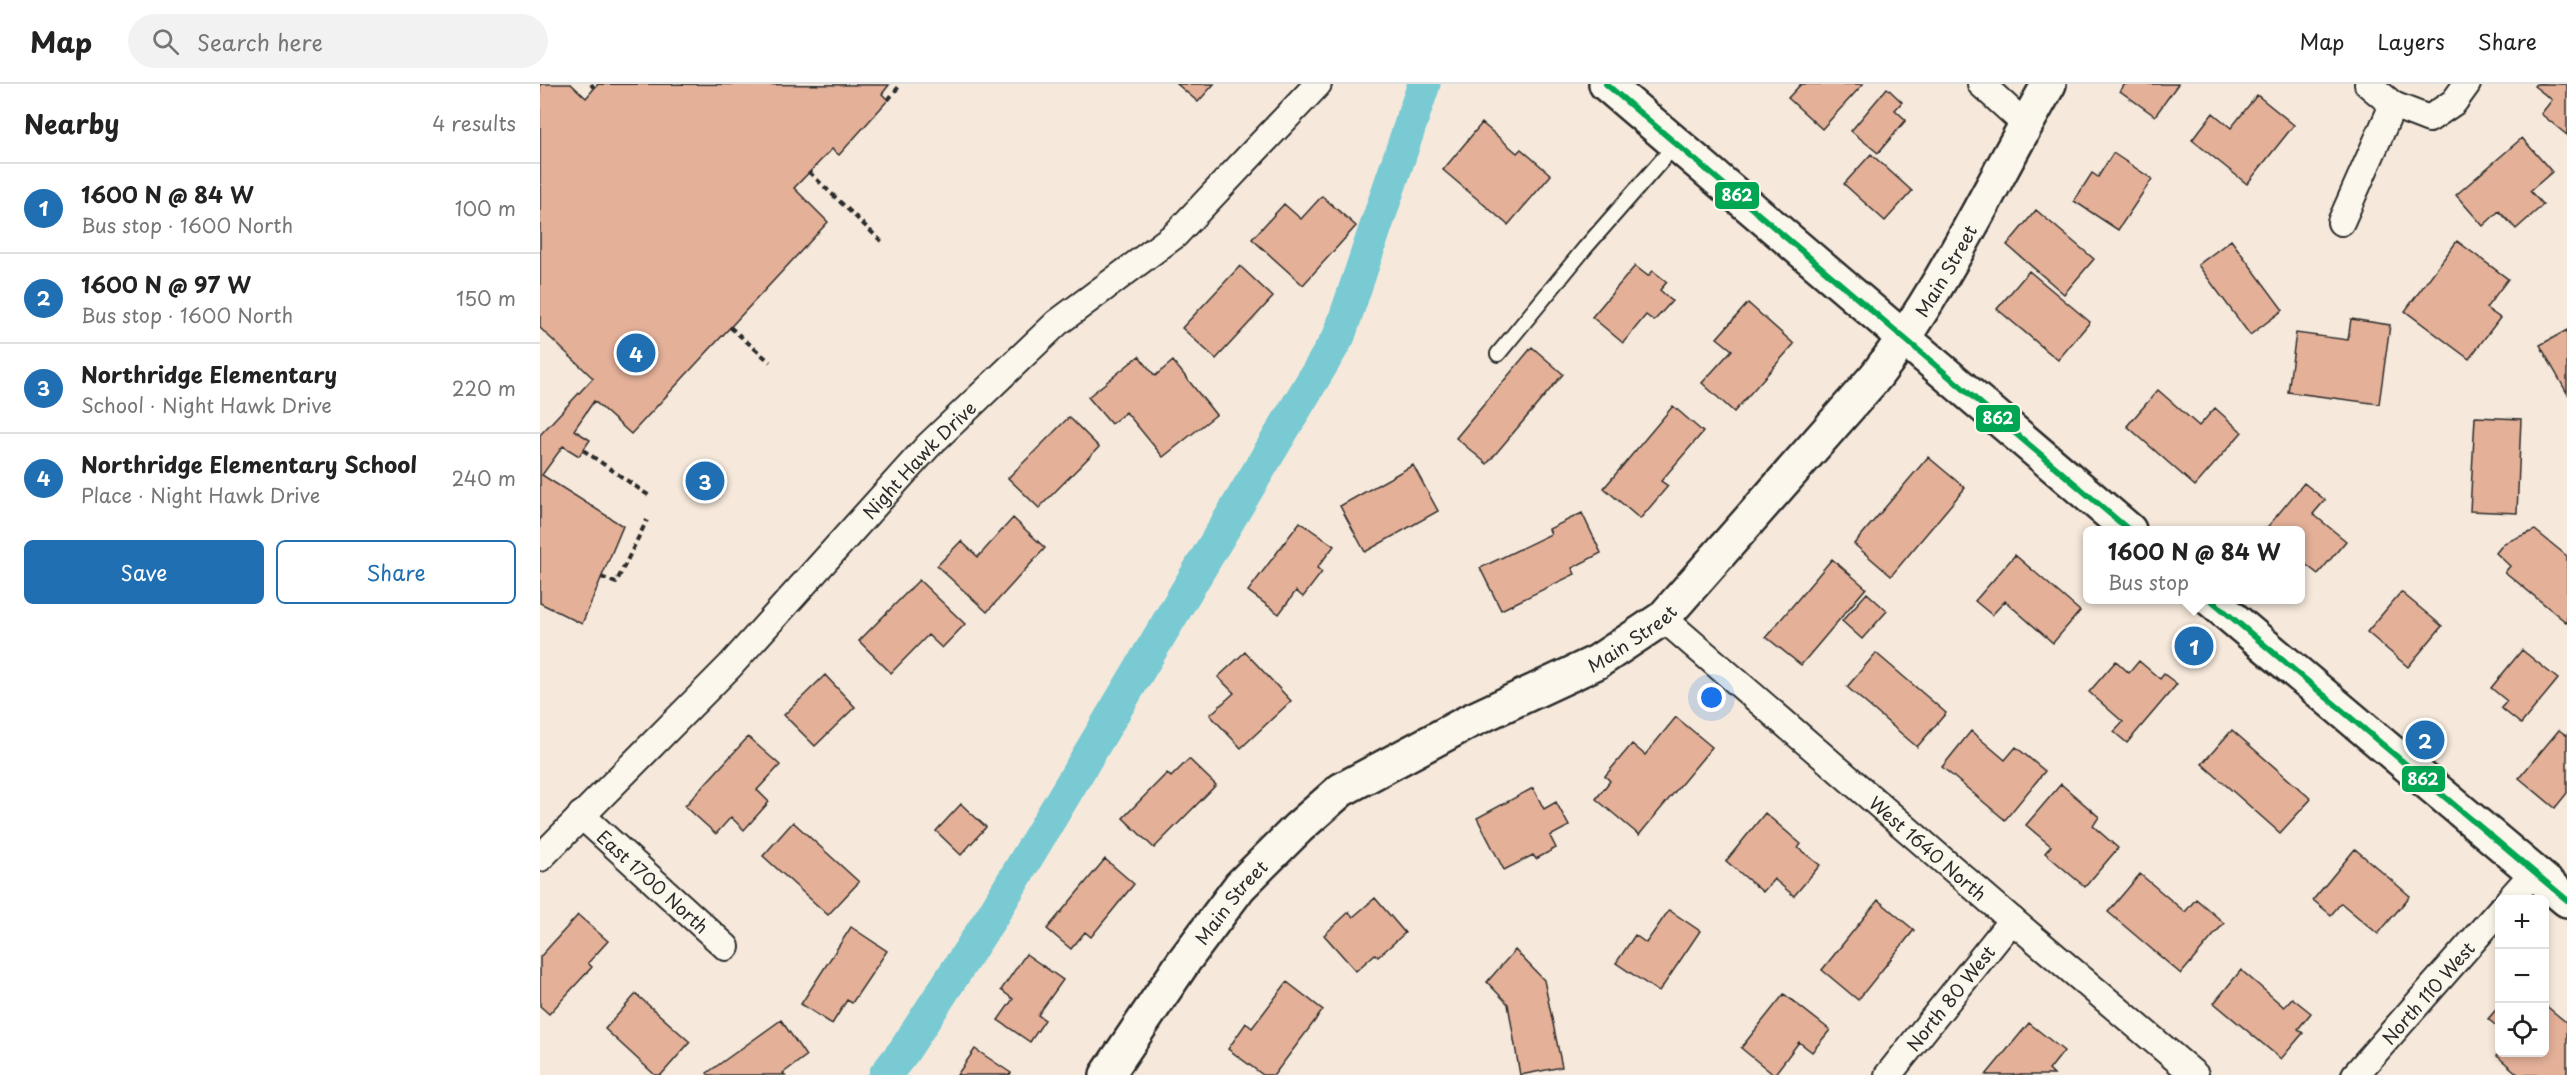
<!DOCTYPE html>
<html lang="en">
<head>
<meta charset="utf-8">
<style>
  body { margin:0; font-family:"Playpen Sans",sans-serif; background:#f2f2f2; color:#222 }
  .controls { position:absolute; right:18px; bottom:18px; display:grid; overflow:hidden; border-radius:9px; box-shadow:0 3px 9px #0003 }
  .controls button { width:54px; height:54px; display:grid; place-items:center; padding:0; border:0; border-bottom:2px solid #e0e0e0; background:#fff; color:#222; font:30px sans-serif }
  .you { position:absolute; left:1172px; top:614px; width:21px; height:21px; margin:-15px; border:4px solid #fff; border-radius:50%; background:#1a73e8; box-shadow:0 0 0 9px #1a73e833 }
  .badge { display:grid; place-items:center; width:39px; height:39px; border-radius:50%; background:#1f6fb2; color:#fff; font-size:20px; font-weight:700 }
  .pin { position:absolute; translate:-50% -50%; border:3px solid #fff; box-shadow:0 2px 6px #0006 }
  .popup { position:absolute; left:1543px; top:442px; width:222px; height:78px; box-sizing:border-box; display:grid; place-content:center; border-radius:9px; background:#fff; filter:drop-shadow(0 2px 4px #0005); font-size:20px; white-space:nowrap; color:#767676 }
  .popup b { font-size:22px; color:#222 }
  .popup::after { content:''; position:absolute; left:50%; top:100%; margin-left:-12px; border:12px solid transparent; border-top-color:#fff }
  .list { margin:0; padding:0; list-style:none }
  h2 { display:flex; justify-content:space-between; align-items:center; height:78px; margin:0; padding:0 24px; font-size:26px }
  h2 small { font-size:20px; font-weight:400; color:#767676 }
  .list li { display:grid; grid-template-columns:39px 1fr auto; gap:18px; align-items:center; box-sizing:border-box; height:90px; padding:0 24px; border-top:2px solid #e0e0e0 }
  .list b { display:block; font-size:22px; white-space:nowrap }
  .list p { margin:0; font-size:20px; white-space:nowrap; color:#767676 }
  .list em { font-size:20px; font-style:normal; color:#767676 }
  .actions { display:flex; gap:12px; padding:18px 24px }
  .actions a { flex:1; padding:14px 0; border:2px solid #1f6fb2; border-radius:9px; text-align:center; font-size:21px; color:#1f6fb2 }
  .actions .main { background:#1f6fb2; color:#fff }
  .icon { flex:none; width:33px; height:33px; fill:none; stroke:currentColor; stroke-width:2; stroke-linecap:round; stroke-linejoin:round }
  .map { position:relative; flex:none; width:2027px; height:991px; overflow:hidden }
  header { display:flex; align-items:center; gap:36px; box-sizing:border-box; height:84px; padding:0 30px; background:#fff; border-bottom:2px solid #e0e0e0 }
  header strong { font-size:28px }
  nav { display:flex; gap:33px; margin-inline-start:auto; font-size:21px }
  .search { width:420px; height:54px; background:#f2f2f2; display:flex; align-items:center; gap:15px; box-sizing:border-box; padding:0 21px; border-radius:33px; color:#767676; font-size:22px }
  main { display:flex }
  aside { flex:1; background:#fff }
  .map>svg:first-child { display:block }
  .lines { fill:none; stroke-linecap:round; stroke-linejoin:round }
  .canal { stroke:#79cad3; stroke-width:33 }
  .building { fill:#e4b098; stroke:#2b2b2b; stroke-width:1.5 }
  .lane-casing { stroke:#2b2b2b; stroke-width:18 }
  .street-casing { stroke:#2b2b2b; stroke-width:30 }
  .secondary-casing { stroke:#2b2b2b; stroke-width:38 }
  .path { stroke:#2b2b2b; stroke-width:4; stroke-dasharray:6 4.5; stroke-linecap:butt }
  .lane { stroke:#fbf7ec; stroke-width:14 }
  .street { stroke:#fbf7ec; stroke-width:26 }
  .secondary { stroke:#fbf7ec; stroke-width:33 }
  .bus-1-casing { stroke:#fbf7ec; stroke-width:10 }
  .bus-1 { stroke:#00a651; stroke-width:6 }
  .labels { text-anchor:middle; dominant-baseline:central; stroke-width:4.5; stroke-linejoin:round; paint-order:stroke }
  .street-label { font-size:18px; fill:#2b2b2b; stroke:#fbf7ec }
  .line-badge { stroke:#fbf7ec; stroke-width:2 }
  .badge-label { font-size:16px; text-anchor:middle; font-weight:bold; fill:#fff }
</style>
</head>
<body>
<header>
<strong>Map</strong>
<div class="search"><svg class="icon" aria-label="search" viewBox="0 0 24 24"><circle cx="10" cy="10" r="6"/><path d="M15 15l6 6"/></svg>Search here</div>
<nav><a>Map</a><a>Layers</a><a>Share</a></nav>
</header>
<main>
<aside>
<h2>Nearby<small>4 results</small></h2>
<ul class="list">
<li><span class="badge">1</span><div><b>1600 N @ 84 W</b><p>Bus stop · 1600 North</p></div><em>100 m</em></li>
<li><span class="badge">2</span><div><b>1600 N @ 97 W</b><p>Bus stop · 1600 North</p></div><em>150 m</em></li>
<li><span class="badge">3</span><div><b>Northridge Elementary</b><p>School · Night Hawk Drive</p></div><em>220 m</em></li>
<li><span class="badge">4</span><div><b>Northridge Elementary School</b><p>Place · Night Hawk Drive</p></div><em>240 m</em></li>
</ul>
<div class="actions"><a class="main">Save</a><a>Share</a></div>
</aside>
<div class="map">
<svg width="2027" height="991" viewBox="0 0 2027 991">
  <rect width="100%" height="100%" fill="#f6e9db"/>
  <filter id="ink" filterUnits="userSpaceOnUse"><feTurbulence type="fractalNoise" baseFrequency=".0167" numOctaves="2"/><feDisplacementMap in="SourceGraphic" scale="12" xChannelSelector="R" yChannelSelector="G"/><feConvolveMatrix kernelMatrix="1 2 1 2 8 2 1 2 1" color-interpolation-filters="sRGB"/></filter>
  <g filter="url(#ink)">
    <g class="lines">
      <!-- canal -->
      <path class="canal" d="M 345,991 L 364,967 L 452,832 L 799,252 L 884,0"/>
    </g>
    <!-- building -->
    <path class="building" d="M 0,0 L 31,0 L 46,14 L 58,0 L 349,1 L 342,10 L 348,16 L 299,71 L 292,65 L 254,104 L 288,138 L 91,350 L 54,317 L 34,346 L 50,356 L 39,372 L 23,362 L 2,391 L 83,442 L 42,540 L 0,519 L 0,351 L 53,294 L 0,244 Z
      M 637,0 L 674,0 L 658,18 Z
      M 1261,0 L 1323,0 L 1282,45 L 1248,14 Z
      M 1585,0 L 1638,0 L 1615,32 L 1580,7 Z
      M 1996,0 L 2027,0 L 2027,51 L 2001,30 L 2012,16 L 1994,2 Z
      M 1347,4 L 1362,18 L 1355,26 L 1366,36 L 1338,69 L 1311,47 Z
      M 1717,11 L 1754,41 L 1707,100 L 1652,56 L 1673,29 L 1691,44 Z
      M 942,39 L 977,69 L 981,65 L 1011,91 L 968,141 L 903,86 Z
      M 1982,54 L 2012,88 L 1990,107 L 2003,121 L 1976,145 L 1959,127 L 1943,142 L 1916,111 Z
      M 1573,69 L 1612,95 L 1578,146 L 1534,117 L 1552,89 L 1558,93 Z
      M 1331,70 L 1372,107 L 1345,137 L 1304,100 Z
      M 782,112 L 816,142 L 763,201 L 712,155 L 744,120 L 761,135 Z
      M 1496,126 L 1554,175 L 1524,210 L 1467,161 Z
      M 1691,156 L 1743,226 L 1710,251 L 1658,181 Z
      M 1917,157 L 1968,195 L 1946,224 L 1960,234 L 1929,275 L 1865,227 Z
      M 700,182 L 733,213 L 676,275 L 642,244 Z
      M 1095,182 L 1108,192 L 1113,187 L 1127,198 L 1120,206 L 1132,217 L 1114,237 L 1106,231 L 1083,259 L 1052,233 Z
      M 1489,187 L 1550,238 L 1518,276 L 1457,225 Z
      M 1208,219 L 1254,260 L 1194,328 L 1162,299 L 1192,266 L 1177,254 Z
      M 1811,235 L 1850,241 L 1839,320 L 1748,308 L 1756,249 L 1808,256 Z
      M 2027,246 L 2027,309 L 2000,261 Z
      M 992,263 L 1023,290 L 947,380 L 916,354 Z
      M 599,272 L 615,292 L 633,277 L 676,331 L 623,373 L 586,328 L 571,340 L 548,313 Z
      M 1618,306 L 1659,342 L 1675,324 L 1702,348 L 1655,402 L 1587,342 Z
      M 1133,322 L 1163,348 L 1121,397 L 1128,402 L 1100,435 L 1064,404 Z
      M 529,333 L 559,363 L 499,424 L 468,394 Z
      M 1935,333 L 1981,335 L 1977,429 L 1930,427 Z
      M 1388,373 L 1425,404 L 1351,492 L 1314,460 Z
      M 873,381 L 898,427 L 825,468 L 800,422 Z
      M 1764,399 L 1785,416 L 1773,430 L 1806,457 L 1778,490 L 1760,476 L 1760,446 L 1725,446 Z
      M 1042,429 L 1061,469 L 1032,484 L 1035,490 L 961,526 L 940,484 L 1011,450 L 1009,445 Z
      M 473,434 L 505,464 L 447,528 L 397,482 L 421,457 L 438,473 Z
      M 760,438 L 794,462 L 777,484 L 782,488 L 763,513 L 756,507 L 739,530 L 708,507 Z
      M 1995,446 L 2027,472 L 2027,539 L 1965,488 L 1970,482 L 1956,469 L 1964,459 Z
      M 1475,471 L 1540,527 L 1513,559 L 1465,517 L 1452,531 L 1435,517 Z
      M 1292,475 L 1326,504 L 1261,581 L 1226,553 Z
      M 379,496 L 425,540 L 402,564 L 388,551 L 351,589 L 319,557 Z
      M 1861,508 L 1902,542 L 1868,583 L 1827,548 Z
      M 1327,509 L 1347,527 L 1322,555 L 1302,537 Z
      M 1982,566 L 2018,595 L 1981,640 L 1961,624 L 1967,617 L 1951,604 Z
      M 705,568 L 751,617 L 701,664 L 670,631 L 694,609 L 678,593 Z
      M 1336,569 L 1406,629 L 1377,663 L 1307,603 Z
      M 1576,577 L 1589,589 L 1599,577 L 1620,595 L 1624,590 L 1637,600 L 1587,659 L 1574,648 L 1583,638 L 1549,608 Z
      M 285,591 L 315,623 L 275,662 L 244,631 Z
      M 1136,633 L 1172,663 L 1099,751 L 1056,715 L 1070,697 L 1065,692 L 1092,660 L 1105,671 Z
      M 1692,646 L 1771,715 L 1740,749 L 1662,680 Z
      M 2019,646 L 2026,651 L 2027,650 L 2027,709 L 2015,724 L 1979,694 Z
      M 1431,647 L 1465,676 L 1476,663 L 1505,687 L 1465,736 L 1402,683 Z
      M 208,653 L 240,681 L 217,706 L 229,718 L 204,746 L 191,733 L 176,750 L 145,722 Z
      M 649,675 L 676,701 L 614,764 L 583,734 L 627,689 L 631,693 Z
      M 1521,700 L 1559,733 L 1553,742 L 1578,764 L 1545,803 L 1505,769 L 1511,762 L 1486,741 Z
      M 993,704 L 1004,725 L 1016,718 L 1029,742 L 1010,752 L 1016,764 L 996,775 L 993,771 L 964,786 L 937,734 Z
      M 421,720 L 446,743 L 421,771 L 396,747 Z
      M 1225,729 L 1261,760 L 1258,764 L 1280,781 L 1254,812 L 1234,795 L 1223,808 L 1186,777 Z
      M 253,738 L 319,798 L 288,831 L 223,772 Z
      M 1815,765 L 1870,812 L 1838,850 L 1801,819 L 1791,831 L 1773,816 Z
      M 565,775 L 594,800 L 551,853 L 545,848 L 531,865 L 507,845 Z
      M 1600,790 L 1645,828 L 1656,815 L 1684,839 L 1641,890 L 1568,828 Z
      M 835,814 L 865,849 L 838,873 L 835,870 L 816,887 L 784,851 L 809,828 L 813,833 Z
      M 1338,816 L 1374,846 L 1318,916 L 1282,886 Z
      M 1129,826 L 1160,847 L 1119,908 L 1076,879 L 1095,851 L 1106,859 Z
      M 38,831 L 68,857 L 48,879 L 52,883 L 9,930 L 0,922 L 0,873 Z
      M 311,843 L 347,867 L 312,919 L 307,916 L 292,940 L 261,920 Z
      M 975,866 L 1004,896 L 1022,983 L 980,991 L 968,920 L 947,898 Z
      M 486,870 L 523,896 L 498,931 L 505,936 L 490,958 L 458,936 L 473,915 L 461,906 Z
      M 1701,886 L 1744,923 L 1752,914 L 1771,929 L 1758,945 L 1763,949 L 1741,975 L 1674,919 Z
      M 747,898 L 783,926 L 734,991 L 723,991 L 688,965 L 706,939 L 712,944 Z
      M 96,910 L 150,958 L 121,991 L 115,991 L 65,945 Z
      M 1244,910 L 1290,946 L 1272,968 L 1259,958 L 1234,991 L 1201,964 Z
      M 2004,920 L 2027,939 L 2027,991 L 1979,991 L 1957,972 L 1960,968 L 2004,968 Z
      M 1960,921 L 1960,945 L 1948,935 Z
      M 241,936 L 266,972 L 243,989 L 245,991 L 169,991 L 167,989 Z
      M 1489,939 L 1524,967 L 1509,986 L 1514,991 L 1446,991 Z
      M 435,965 L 471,989 L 469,991 L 417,991 Z"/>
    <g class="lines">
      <defs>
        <path id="lane" d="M 958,270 L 1045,164 L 1136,60"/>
        <g id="street">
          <path d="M 1441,0 L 1485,40"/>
          <path d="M 1828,0 L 1853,21 L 1889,35 L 1914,18 L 1927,0"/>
          <path d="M 1801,138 L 1853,21"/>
          <path id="s1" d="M 1123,534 L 1472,836 L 1655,991"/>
          <path id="s2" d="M 41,731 L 186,863"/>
          <path id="s3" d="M 0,774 L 190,582 L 388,362 L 517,239 L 635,151 L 778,0"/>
          <path d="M 1969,816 L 1994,788"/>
          <path id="s4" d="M 1348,991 L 1472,836"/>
          <path id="s5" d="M 1815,991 L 1960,826"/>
        </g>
        <g id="secondary">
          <path d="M 1066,0 L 1589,446"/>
          <path d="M 1671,516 L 2027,816"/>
          <path id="s6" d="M 567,991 L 644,877 L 700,802 L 758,744 L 801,706 L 928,638 L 1057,578 L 1123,534 L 1336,292 C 1405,202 1452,98 1509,0"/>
        </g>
      </defs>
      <!-- lane casing -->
      <use href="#lane" class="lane-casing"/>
      <!-- street casing -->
      <use href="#street" class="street-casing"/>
      <!-- secondary casing -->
      <use href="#secondary" class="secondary-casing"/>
      <!-- path -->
      <path class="path" d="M 51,0 L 54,4
        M 348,16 L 361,0
        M 269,88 L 342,158
        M 190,243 L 230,278
        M 43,366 L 111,413
        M 61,493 L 76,499 L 107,436"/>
      <!-- lane -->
      <use href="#lane" class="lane"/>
      <!-- street -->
      <use href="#street" class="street"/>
      <!-- secondary -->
      <use href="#secondary" class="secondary"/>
      <defs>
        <path id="bus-1" d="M 1066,0 L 1589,446
          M 1671,516 L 2027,816"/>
      </defs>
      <!-- bus-1 casing -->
      <use href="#bus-1" class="bus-1-casing"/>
      <!-- bus-1 -->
      <use href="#bus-1" class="bus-1"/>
    </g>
  </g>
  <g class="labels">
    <!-- street labels -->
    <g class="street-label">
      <text stroke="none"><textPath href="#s6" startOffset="1185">Main Street</textPath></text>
      <text stroke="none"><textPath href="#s3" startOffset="550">Night Hawk Drive</textPath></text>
      <text stroke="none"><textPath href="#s6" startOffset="699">Main Street</textPath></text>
      <text stroke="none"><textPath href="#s1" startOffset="351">West 1640 North</textPath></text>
      <text stroke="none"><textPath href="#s2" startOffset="98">East 1700 North</textPath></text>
      <text stroke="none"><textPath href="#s6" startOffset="213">Main Street</textPath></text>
      <text stroke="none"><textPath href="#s5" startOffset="110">North 110 West</textPath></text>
      <text stroke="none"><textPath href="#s4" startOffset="99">North 80 West</textPath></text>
    </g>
  </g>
  <g class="line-badge">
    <rect x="1174" y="97" width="46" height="29" rx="6" fill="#00a651"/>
    <rect x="1435" y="320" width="46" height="29" rx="6" fill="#00a651"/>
    <rect x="1861" y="681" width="45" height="28" rx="6" fill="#00a651"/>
  </g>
  <g class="badge-label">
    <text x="1197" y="117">862</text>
    <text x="1458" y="340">862</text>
    <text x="1883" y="701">862</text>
  </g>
</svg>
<div class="controls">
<button>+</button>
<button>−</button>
<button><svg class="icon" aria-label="locate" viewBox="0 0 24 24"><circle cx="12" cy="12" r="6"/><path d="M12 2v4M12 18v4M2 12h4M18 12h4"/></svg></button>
</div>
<div class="you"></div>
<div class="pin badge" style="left:1654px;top:562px">1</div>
<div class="popup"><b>1600 N @ 84 W</b>Bus stop</div>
<div class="pin badge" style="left:1885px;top:656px">2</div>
<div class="pin badge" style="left:165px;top:397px">3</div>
<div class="pin badge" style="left:96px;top:269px">4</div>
</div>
</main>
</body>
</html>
